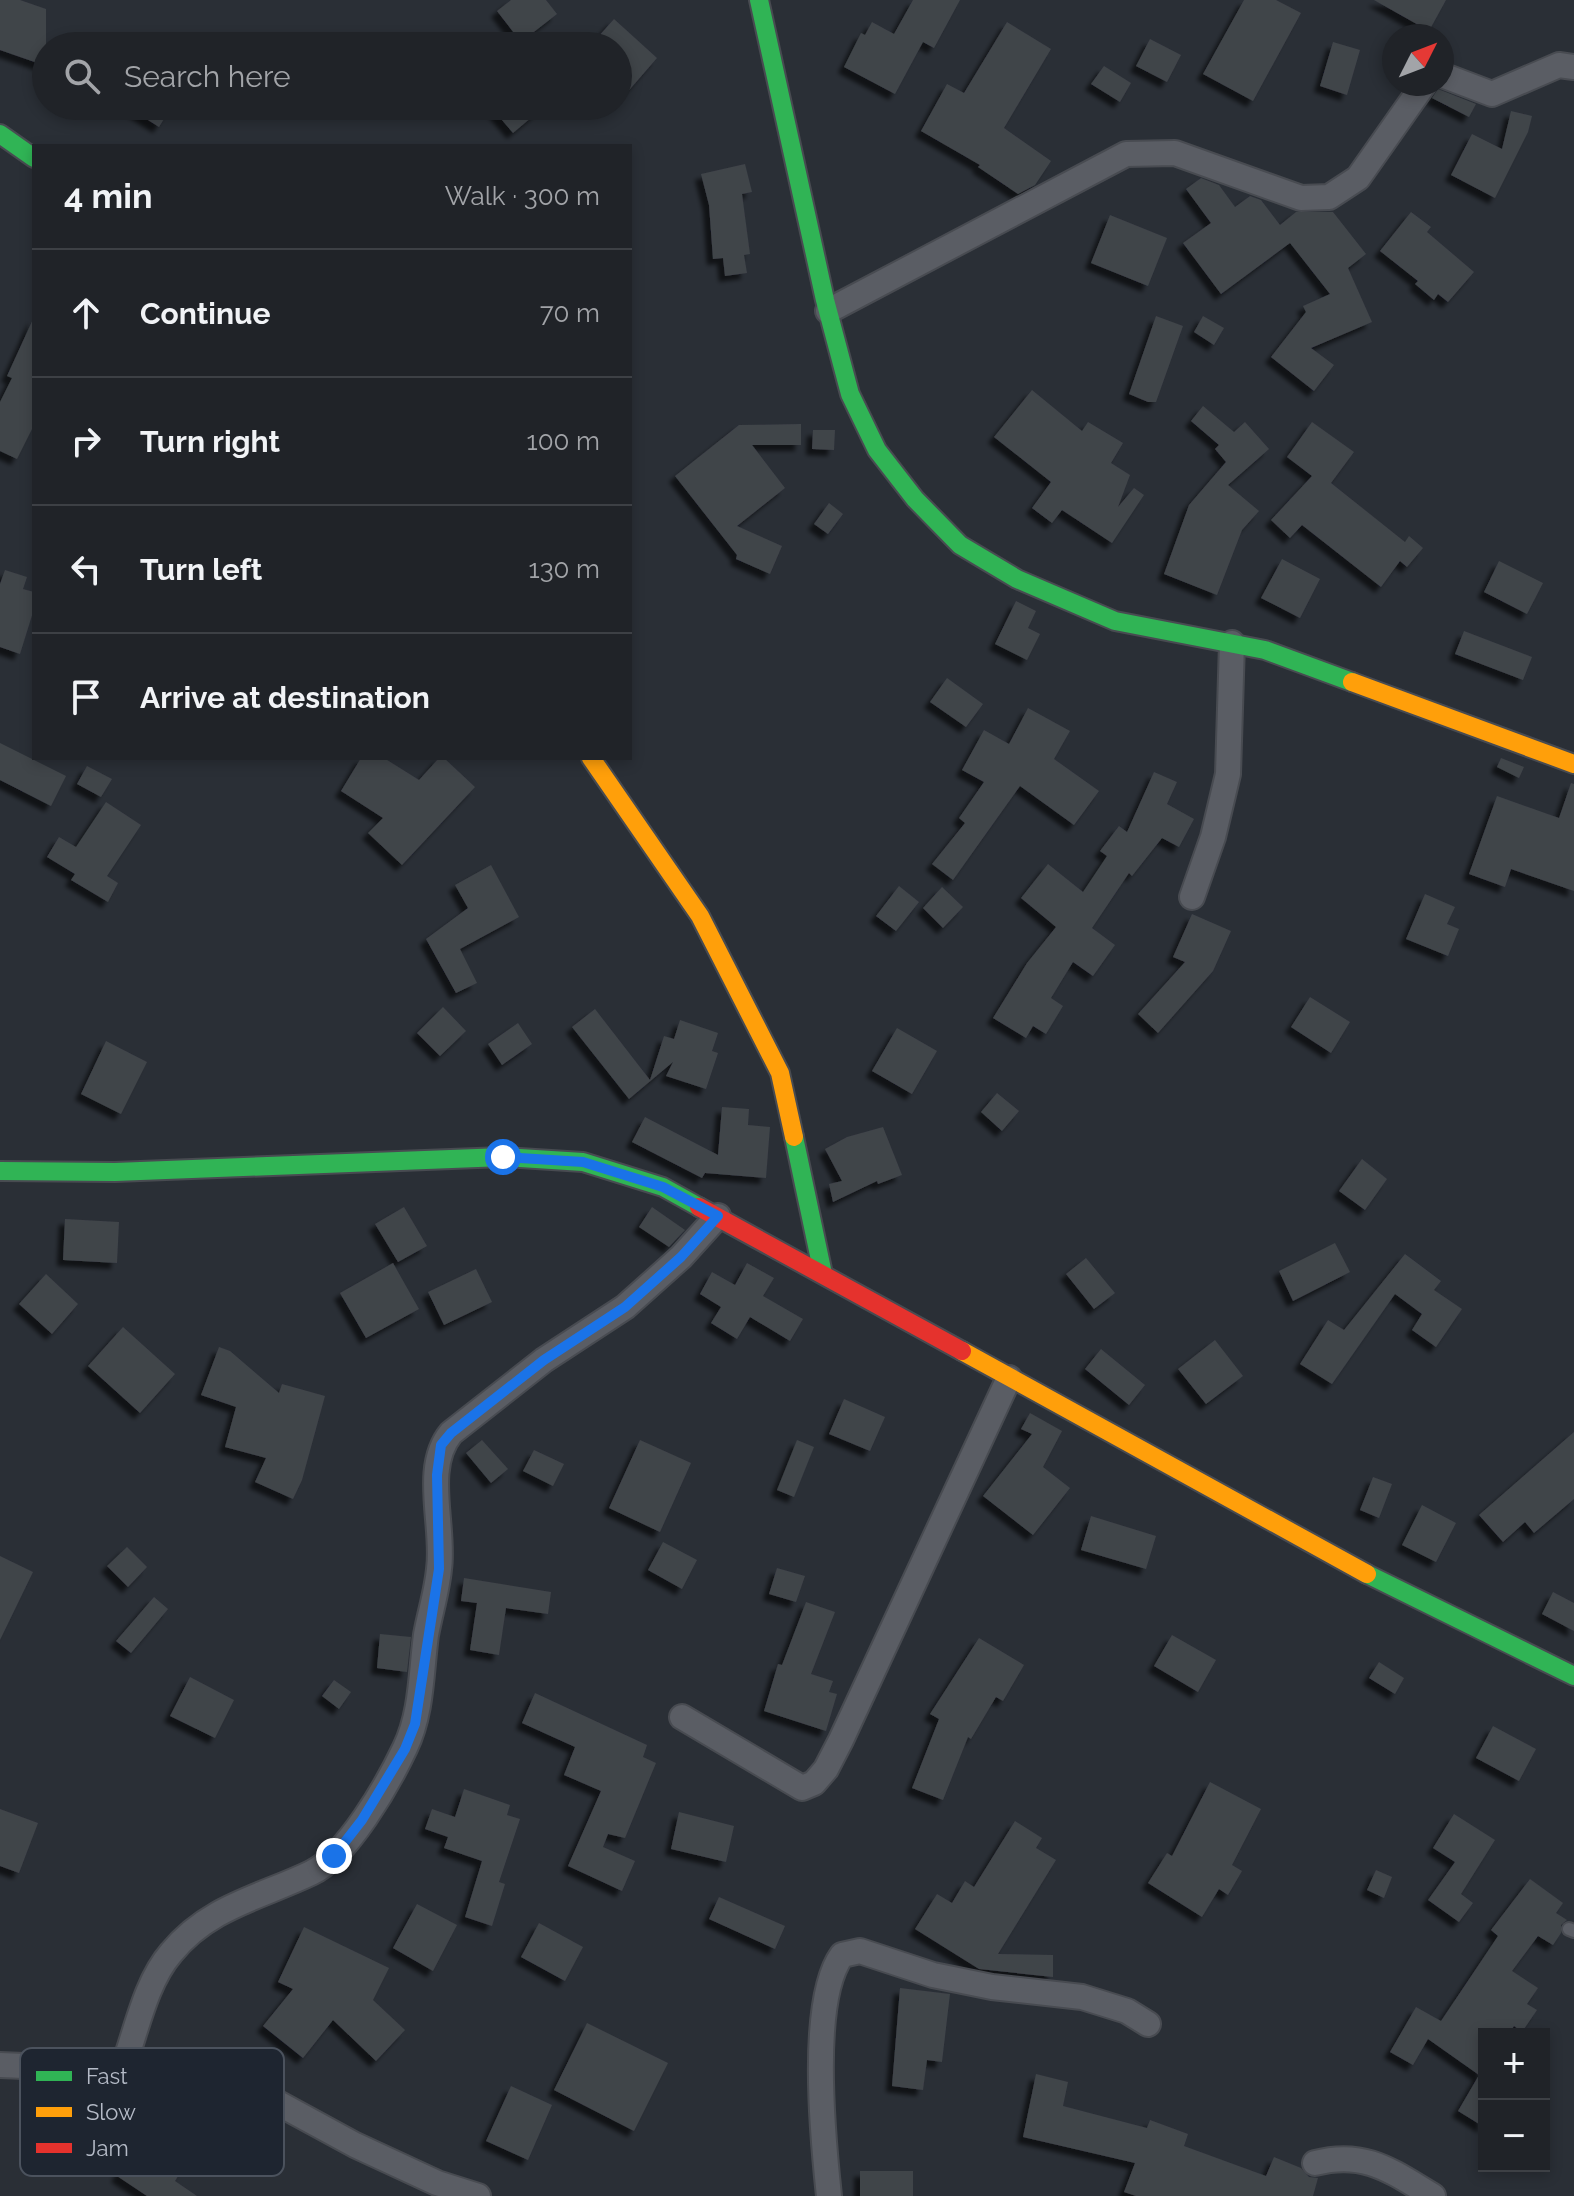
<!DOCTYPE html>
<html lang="en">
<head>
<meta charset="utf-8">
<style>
  body { margin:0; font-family:Raleway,sans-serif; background:#282b30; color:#f1f3f6 }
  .controls { position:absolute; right:24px; bottom:24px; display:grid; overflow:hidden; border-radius:0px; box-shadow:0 4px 12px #0003 }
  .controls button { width:72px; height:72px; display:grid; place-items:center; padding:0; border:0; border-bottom:2px solid #3d4045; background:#202328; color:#f1f3f6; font:40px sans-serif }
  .compass { position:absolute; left:1382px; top:24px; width:72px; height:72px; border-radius:50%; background:#202328; box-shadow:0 4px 12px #0003; rotate:48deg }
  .stop { position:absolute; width:24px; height:24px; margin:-18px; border:6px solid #1a73e8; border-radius:50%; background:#fff }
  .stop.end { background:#1a73e8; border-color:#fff; box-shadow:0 2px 8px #0008 }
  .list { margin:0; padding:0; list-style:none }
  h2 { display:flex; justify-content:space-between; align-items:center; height:104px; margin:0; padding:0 32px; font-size:34px }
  h2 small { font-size:26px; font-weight:400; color:#a2a4a8 }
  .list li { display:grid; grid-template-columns:52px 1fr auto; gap:24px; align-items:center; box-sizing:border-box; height:128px; padding:0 32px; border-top:2px solid #3d4045 }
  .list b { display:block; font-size:30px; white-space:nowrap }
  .list em { font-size:26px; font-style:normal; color:#a2a4a8 }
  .icon { flex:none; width:44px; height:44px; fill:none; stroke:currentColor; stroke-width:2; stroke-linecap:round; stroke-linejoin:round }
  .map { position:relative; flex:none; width:1574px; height:2196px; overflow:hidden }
  .search { position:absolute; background:#202328; box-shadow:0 4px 12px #0003; left:32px; top:32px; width:600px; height:88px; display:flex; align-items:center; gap:20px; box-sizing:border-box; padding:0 28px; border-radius:44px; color:#a2a4a8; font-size:30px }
  .panel { position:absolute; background:#202328; box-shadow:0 4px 12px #0003; left:32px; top:144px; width:600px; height:616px; border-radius:0px }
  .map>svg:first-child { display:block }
  .building { fill:#40444a; filter:url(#shadow) }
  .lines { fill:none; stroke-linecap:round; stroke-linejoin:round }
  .lane-casing { stroke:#484b51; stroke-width:16 }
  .street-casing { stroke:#484b51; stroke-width:28 }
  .fast-casing { stroke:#484b51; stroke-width:22 }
  .slow-casing { stroke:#484b51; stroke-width:22 }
  .jam-casing { stroke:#484b51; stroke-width:22 }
  .lane { stroke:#5a5d64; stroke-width:12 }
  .street { stroke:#5a5d64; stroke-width:24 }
  .fast { stroke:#30b455; stroke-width:18 }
  .slow { stroke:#ff9f0a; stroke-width:18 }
  .jam { stroke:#e5322d; stroke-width:18 }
  .route { stroke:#1a73e8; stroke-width:10 }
  .key { fill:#1e2530; stroke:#4b525d; stroke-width:2 }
  .key-label { font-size:22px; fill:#b5bbc7 }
</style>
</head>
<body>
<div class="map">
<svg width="1574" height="2196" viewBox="0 0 1574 2196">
  <defs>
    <filter id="shadow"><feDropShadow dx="-6" dy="6" stdDeviation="2" flood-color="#0009"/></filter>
  </defs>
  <rect width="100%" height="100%" fill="#2a2f36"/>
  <!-- building -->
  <path class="building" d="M 0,0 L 20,0 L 46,9 L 46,66 L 0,50 Z
    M 511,0 L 546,0 L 557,14 L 521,42 L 497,11 Z
    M 913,0 L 960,0 L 934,48 L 923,42 L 895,94 L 844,67 L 861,33 L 865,35 L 872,22 L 894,34 Z
    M 1244,0 L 1276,0 L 1301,13 L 1253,101 L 1203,74 Z
    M 1374,0 L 1446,0 L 1429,31 Z
    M 614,19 L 657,58 L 618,103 L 618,46 L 590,46 Z
    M 1007,22 L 1051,49 L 1004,128 L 1051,161 L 1035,185 L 1018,194 L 978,167 L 980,165 L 921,131 L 947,84 L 964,93 Z
    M 1150,39 L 1181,55 L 1167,82 L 1136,66 Z
    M 1333,42 L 1360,50 L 1347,95 L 1320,86 Z
    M 1104,66 L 1131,83 L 1120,102 L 1091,84 Z
    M 1438,89 L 1476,104 L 1469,117 L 1432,98 Z
    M 126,106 L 172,106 L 159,127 Z
    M 490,106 L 545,106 L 513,133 Z
    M 1511,111 L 1532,116 L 1528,132 L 1495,198 L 1451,175 L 1472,134 L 1502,149 Z
    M 745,164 L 752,192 L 742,194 L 750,254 L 744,255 L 747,273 L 725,276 L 723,258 L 713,259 L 709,205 L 701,174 Z
    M 1201,178 L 1219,185 L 1235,207 L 1250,196 L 1261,200 L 1280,225 L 1296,212 L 1333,212 L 1366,254 L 1348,268 L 1372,322 L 1311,348 L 1334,365 L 1314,391 L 1271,357 L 1306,312 L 1303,306 L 1330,294 L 1290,243 L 1221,294 L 1183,243 L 1211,223 L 1186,189 Z
    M 1411,212 L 1431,227 L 1427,232 L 1474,272 L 1448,302 L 1438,294 L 1434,300 L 1415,284 L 1418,281 L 1380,251 Z
    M 1110,215 L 1167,238 L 1148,286 L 1091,263 Z
    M 1156,316 L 1183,326 L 1156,402 L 1148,402 L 1129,394 Z
    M 1203,316 L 1224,328 L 1214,345 L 1194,332 Z
    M 34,317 L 34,425 L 17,459 L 0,451 L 0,402 L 12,378 L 7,376 Z
    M 1032,390 L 1082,431 L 1088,422 L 1123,443 L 1111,463 L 1130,475 L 1118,507 L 1134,488 L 1144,495 L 1112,543 L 1062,510 L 1052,523 L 1032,508 L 1051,482 L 994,437 Z
    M 1203,406 L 1234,432 L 1245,422 L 1269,449 L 1228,485 L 1259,511 L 1242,530 L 1217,595 L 1164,574 L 1189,505 L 1226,462 L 1215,449 L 1219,445 L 1191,421 Z
    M 1312,422 L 1354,452 L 1331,483 L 1405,542 L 1409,536 L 1423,548 L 1407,567 L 1400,561 L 1381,587 L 1302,525 L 1290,538 L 1271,520 L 1312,476 L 1287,457 Z
    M 801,424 L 801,445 L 752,445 L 785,488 L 737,526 L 782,546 L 770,574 L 736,559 L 737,555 L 675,476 L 739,425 Z
    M 813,430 L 835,430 L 834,450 L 812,449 Z
    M 829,503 L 843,514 L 828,534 L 814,524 Z
    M 1282,559 L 1320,579 L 1300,618 L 1261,598 Z
    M 1499,561 L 1543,583 L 1527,614 L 1484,592 Z
    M 5,570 L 27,577 L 23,589 L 34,592 L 34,609 L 20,654 L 0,647 L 0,584 Z
    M 1016,601 L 1036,611 L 1028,628 L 1040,634 L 1027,660 L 995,644 Z
    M 1464,631 L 1532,657 L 1523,680 L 1455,654 Z
    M 947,678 L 983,704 L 966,727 L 930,702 Z
    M 1028,708 L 1070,731 L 1054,759 L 1099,791 L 1074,825 L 1020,786 L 953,880 L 932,864 L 965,823 L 959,818 L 984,782 L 962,770 L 984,730 L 1009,744 Z
    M 0,743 L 66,776 L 51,806 L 0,780 Z
    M 361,758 L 384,758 L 419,780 L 439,758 L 444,758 L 475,787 L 402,865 L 368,833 L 383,818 L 341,791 Z
    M 1501,758 L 1524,767 L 1519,778 L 1497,767 Z
    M 87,766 L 112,779 L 101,797 L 77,784 Z
    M 1154,772 L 1177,782 L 1167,804 L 1194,819 L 1179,847 L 1162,838 L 1132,876 L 1129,873 L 1092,928 L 1115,945 L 1093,976 L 1073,962 L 1051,998 L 1063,1006 L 1046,1034 L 1033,1026 L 1026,1038 L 993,1018 L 1027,963 L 1056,927 L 1021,898 L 1048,864 L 1083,892 L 1107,856 L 1100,851 L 1119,826 L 1127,832 Z
    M 1571,783 L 1574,784 L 1574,891 L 1511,869 L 1505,887 L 1469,874 L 1497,796 L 1559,818 Z
    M 106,802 L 141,825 L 107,876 L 118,883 L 108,902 L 71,880 L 75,874 L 47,857 L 59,837 L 76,847 Z
    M 491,865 L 519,917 L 460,949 L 477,983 L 456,993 L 426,939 L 468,908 L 455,885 Z
    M 899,886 L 919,902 L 896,931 L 876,916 Z
    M 942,887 L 963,907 L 943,928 L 923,908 Z
    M 1425,894 L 1455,907 L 1447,924 L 1459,929 L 1448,956 L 1406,939 Z
    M 1192,914 L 1231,931 L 1213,971 L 1158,1033 L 1138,1014 L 1185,962 L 1173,957 Z
    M 1310,997 L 1350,1022 L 1331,1053 L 1291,1027 Z
    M 443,1007 L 466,1031 L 440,1056 L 417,1033 Z
    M 595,1009 L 650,1080 L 664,1036 L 674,1039 L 680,1020 L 718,1033 L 712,1051 L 718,1053 L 706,1089 L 666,1076 L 673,1062 L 629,1099 L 572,1027 Z
    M 518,1023 L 532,1044 L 502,1065 L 488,1044 Z
    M 897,1028 L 937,1051 L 912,1094 L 872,1071 Z
    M 106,1041 L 147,1062 L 121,1114 L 81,1094 Z
    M 997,1093 L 1019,1111 L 1002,1131 L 981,1112 Z
    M 722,1107 L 749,1109 L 748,1125 L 770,1127 L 766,1178 L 705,1173 L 702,1178 L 632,1142 L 645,1117 L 718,1155 Z
    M 883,1127 L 902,1175 L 878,1184 L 877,1181 L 833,1202 L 829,1184 L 842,1181 L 825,1149 L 847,1137 Z
    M 1362,1159 L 1387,1179 L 1365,1210 L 1339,1191 Z
    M 404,1207 L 427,1246 L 398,1262 L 375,1224 Z
    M 652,1207 L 685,1230 L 669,1247 L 639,1227 Z
    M 65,1219 L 119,1222 L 117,1263 L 63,1260 Z
    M 1335,1243 L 1350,1272 L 1293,1301 L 1279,1271 Z
    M 1405,1254 L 1441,1281 L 1434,1290 L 1462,1309 L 1436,1347 L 1412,1330 L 1422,1314 L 1395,1294 L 1332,1384 L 1300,1364 L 1328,1320 L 1344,1330 Z
    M 1086,1258 L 1115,1293 L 1094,1309 L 1066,1274 Z
    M 393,1263 L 419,1309 L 366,1338 L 340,1293 Z
    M 747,1263 L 774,1278 L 763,1296 L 803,1319 L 790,1341 L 750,1317 L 737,1339 L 711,1323 L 721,1307 L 700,1294 L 712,1272 L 735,1285 Z
    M 476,1269 L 492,1302 L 444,1325 L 428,1292 Z
    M 46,1274 L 78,1304 L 52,1334 L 19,1304 Z
    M 123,1327 L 175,1374 L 140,1413 L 88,1366 Z
    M 1215,1340 L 1243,1376 L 1206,1404 L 1178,1369 Z
    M 219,1347 L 230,1351 L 279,1393 L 282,1384 L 325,1396 L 302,1480 L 293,1499 L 255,1482 L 266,1458 L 225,1447 L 236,1407 L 201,1395 Z
    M 1101,1349 L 1145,1385 L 1129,1405 L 1085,1369 Z
    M 844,1399 L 885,1417 L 870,1451 L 829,1434 Z
    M 1030,1413 L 1062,1431 L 1043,1467 L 1070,1488 L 1033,1535 L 983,1496 L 1032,1434 L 1021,1429 Z
    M 1574,1432 L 1574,1499 L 1534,1533 L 1525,1522 L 1503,1542 L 1479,1515 Z
    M 482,1440 L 508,1469 L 491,1483 L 466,1453 Z
    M 640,1440 L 691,1463 L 660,1532 L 609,1508 Z
    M 797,1440 L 814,1447 L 794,1497 L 777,1490 Z
    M 534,1450 L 564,1464 L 553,1486 L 523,1471 Z
    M 1373,1477 L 1392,1484 L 1379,1518 L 1360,1510 Z
    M 1422,1505 L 1456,1523 L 1436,1562 L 1402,1545 Z
    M 1091,1516 L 1156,1536 L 1146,1569 L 1081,1550 Z
    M 663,1542 L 697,1560 L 682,1589 L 648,1570 Z
    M 127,1547 L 147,1567 L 128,1587 L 107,1566 Z
    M 0,1556 L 33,1572 L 0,1640 Z
    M 777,1568 L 805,1576 L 796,1602 L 769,1594 Z
    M 464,1578 L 551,1592 L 548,1614 L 506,1608 L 499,1655 L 470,1650 L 477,1603 L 461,1601 Z
    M 1553,1592 L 1574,1603 L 1574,1631 L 1542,1614 Z
    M 154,1597 L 168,1609 L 131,1653 L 116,1641 Z
    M 806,1602 L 835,1612 L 811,1674 L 833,1681 L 829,1692 L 837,1694 L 826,1731 L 764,1711 L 778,1664 L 782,1665 Z
    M 380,1634 L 411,1637 L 407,1672 L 377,1668 Z
    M 1172,1635 L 1216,1660 L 1198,1692 L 1154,1666 Z
    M 979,1638 L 1024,1665 L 1003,1701 L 996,1697 L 971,1739 L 968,1737 L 943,1800 L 912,1788 L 939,1719 L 930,1714 Z
    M 1379,1662 L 1404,1678 L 1395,1694 L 1369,1678 Z
    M 190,1677 L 234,1700 L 215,1738 L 170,1716 Z
    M 334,1680 L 351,1692 L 339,1709 L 322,1696 Z
    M 535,1693 L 647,1745 L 643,1757 L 656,1763 L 625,1838 L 608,1834 L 603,1847 L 635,1861 L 622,1891 L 568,1866 L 601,1791 L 564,1775 L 575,1747 L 522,1723 Z
    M 1493,1726 L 1536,1749 L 1519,1781 L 1476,1758 Z
    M 1210,1782 L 1261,1809 L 1232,1865 L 1242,1871 L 1228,1895 L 1219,1889 L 1202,1917 L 1148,1883 L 1167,1853 L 1172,1856 Z
    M 464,1789 L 510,1805 L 507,1815 L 520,1819 L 499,1882 L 505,1884 L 492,1926 L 465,1917 L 482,1861 L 444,1848 L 448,1837 L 425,1829 L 432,1809 L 455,1817 Z
    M 0,1809 L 38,1823 L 19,1873 L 0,1866 Z
    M 679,1812 L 734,1826 L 726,1862 L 671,1849 Z
    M 1454,1814 L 1495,1840 L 1461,1894 L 1473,1903 L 1459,1922 L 1428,1900 L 1455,1862 L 1433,1848 Z
    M 1015,1821 L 1042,1838 L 1036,1848 L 1056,1860 L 998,1954 L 1053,1955 L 1053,1977 L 979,1969 L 915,1929 L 937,1894 L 952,1903 L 965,1881 L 974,1887 Z
    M 1376,1870 L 1392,1877 L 1384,1898 L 1367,1890 Z
    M 1530,1879 L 1563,1903 L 1556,1913 L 1567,1920 L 1561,1925 L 1561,1933 L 1553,1945 L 1538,1936 L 1512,1971 L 1538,1988 L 1527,2004 L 1537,2010 L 1522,2032 L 1514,2026 L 1509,2034 L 1484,2034 L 1484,2127 L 1458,2111 L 1479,2075 L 1428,2039 L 1413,2065 L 1390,2052 L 1416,2007 L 1441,2021 L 1498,1936 L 1491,1930 Z
    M 719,1897 L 785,1926 L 775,1949 L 709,1919 Z
    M 417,1904 L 457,1925 L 433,1971 L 393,1948 Z
    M 539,1923 L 583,1947 L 565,1981 L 521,1957 Z
    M 304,1927 L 389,1968 L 373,2000 L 405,2030 L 376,2061 L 333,2020 L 303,2058 L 263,2026 L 293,1989 L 278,1982 Z
    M 900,1988 L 950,1994 L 942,2062 L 927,2060 L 923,2090 L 892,2086 Z
    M 587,2023 L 668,2063 L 634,2131 L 554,2090 Z
    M 1036,2074 L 1068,2082 L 1063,2106 L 1147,2128 L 1150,2120 L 1188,2134 L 1184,2146 L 1266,2176 L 1274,2157 L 1301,2168 L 1309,2177 L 1318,2178 L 1313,2196 L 1136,2196 L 1124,2192 L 1135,2163 L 1023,2137 Z
    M 511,2086 L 552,2105 L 528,2160 L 486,2141 Z
    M 144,2134 L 187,2162 L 175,2181 L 197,2196 L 147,2196 L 117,2176 Z
    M 860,2171 L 913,2171 L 913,2196 L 860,2196 Z"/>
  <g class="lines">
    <defs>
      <path id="lane" d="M 1569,1929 L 1574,1931"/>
      <path id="street" d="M 1442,75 L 1492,94 L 1559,65 L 1574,67
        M 828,311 L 1126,154 L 1175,153 L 1301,198 L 1329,197 L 1358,178 L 1424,84
        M 1192,897 L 1213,837 L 1228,774 L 1232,643
        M 682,1717 L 802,1788 L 814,1783 L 826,1769 L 841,1740 L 1009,1378
        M 0,2065 L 122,2070 L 254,2090 L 355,2145 L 437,2183 L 478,2196
        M 122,2070 C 136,2033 145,1983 171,1953 C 208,1907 261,1897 311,1873 C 347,1856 388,1784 405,1748 C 422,1713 421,1672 426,1635 C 430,1613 437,1591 439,1569 C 445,1527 422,1468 451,1433 L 544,1360 L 625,1307 L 681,1257 L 718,1216
        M 1315,2163 C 1365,2150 1391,2171 1433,2196
        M 829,2196 C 823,2140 809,2000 842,1955 L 860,1951 L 933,1975 L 992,1987 L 1082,1997 L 1127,2011 L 1148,2024"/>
      <path id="fast" d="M 759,0 L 825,300 L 850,394 L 877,450 L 915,499 L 960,545 L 1017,579 L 1115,621 L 1265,650 L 1352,682
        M 0,134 L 34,158
        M 794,1137 L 823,1274
        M 0,1171 L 115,1172 L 503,1157 L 583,1162 L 663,1187 L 699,1207
        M 1367,1574 L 1574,1676"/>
      <path id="slow" d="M 1352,682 L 1574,764
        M 591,758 L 700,916 L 780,1073 L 794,1137
        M 962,1351 L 1367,1574"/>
      <path id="jam" d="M 699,1207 L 962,1351"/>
    </defs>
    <!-- lane casing -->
    <use href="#lane" class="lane-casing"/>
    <!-- street casing -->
    <use href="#street" class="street-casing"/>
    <!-- fast casing -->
    <use href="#fast" class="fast-casing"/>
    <!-- slow casing -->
    <use href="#slow" class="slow-casing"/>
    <!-- jam casing -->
    <use href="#jam" class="jam-casing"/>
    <!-- lane -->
    <use href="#lane" class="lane"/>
    <!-- street -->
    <use href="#street" class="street"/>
    <!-- fast -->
    <use href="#fast" class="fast"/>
    <!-- slow -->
    <use href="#slow" class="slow"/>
    <!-- jam -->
    <use href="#jam" class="jam"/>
  </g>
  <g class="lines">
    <!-- route -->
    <path class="route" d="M 334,1856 L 362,1820 L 405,1749 L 415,1724 L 439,1569 L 437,1475 L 441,1445 L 451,1433 L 544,1360 L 625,1307 L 681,1257 L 718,1216 L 663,1187 L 583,1162 L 503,1157"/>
  </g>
  <!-- legend -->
  <rect x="20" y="2048" width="264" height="128" rx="12" class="key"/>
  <rect x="36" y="2071" width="36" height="10" fill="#30b455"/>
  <rect x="36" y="2107" width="36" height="10" fill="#ff9f0a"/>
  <rect x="36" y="2143" width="36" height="10" fill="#e5322d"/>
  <g class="key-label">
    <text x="86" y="2084">Fast</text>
    <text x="86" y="2120">Slow</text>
    <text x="86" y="2156">Jam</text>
  </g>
</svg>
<div class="controls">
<button>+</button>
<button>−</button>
</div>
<svg class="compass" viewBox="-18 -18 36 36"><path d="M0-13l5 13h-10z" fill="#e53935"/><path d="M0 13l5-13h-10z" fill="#a2a4a8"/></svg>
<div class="stop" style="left:503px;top:1157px"></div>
<div class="stop end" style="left:334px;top:1856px"></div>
<div class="search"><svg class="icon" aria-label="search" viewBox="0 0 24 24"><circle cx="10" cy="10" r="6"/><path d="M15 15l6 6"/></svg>Search here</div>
<section class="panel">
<h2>4 min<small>Walk · 300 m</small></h2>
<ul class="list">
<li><svg class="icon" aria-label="ahead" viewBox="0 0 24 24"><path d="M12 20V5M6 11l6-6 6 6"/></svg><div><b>Continue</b></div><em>70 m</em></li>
<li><svg class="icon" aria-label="right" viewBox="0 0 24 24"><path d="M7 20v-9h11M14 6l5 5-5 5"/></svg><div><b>Turn right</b></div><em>100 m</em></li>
<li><svg class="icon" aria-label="left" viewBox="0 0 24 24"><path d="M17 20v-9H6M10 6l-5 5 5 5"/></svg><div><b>Turn left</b></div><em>130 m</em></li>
<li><svg class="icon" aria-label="arrive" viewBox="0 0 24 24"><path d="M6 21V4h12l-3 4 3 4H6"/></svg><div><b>Arrive at destination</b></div></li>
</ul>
</section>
</div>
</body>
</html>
